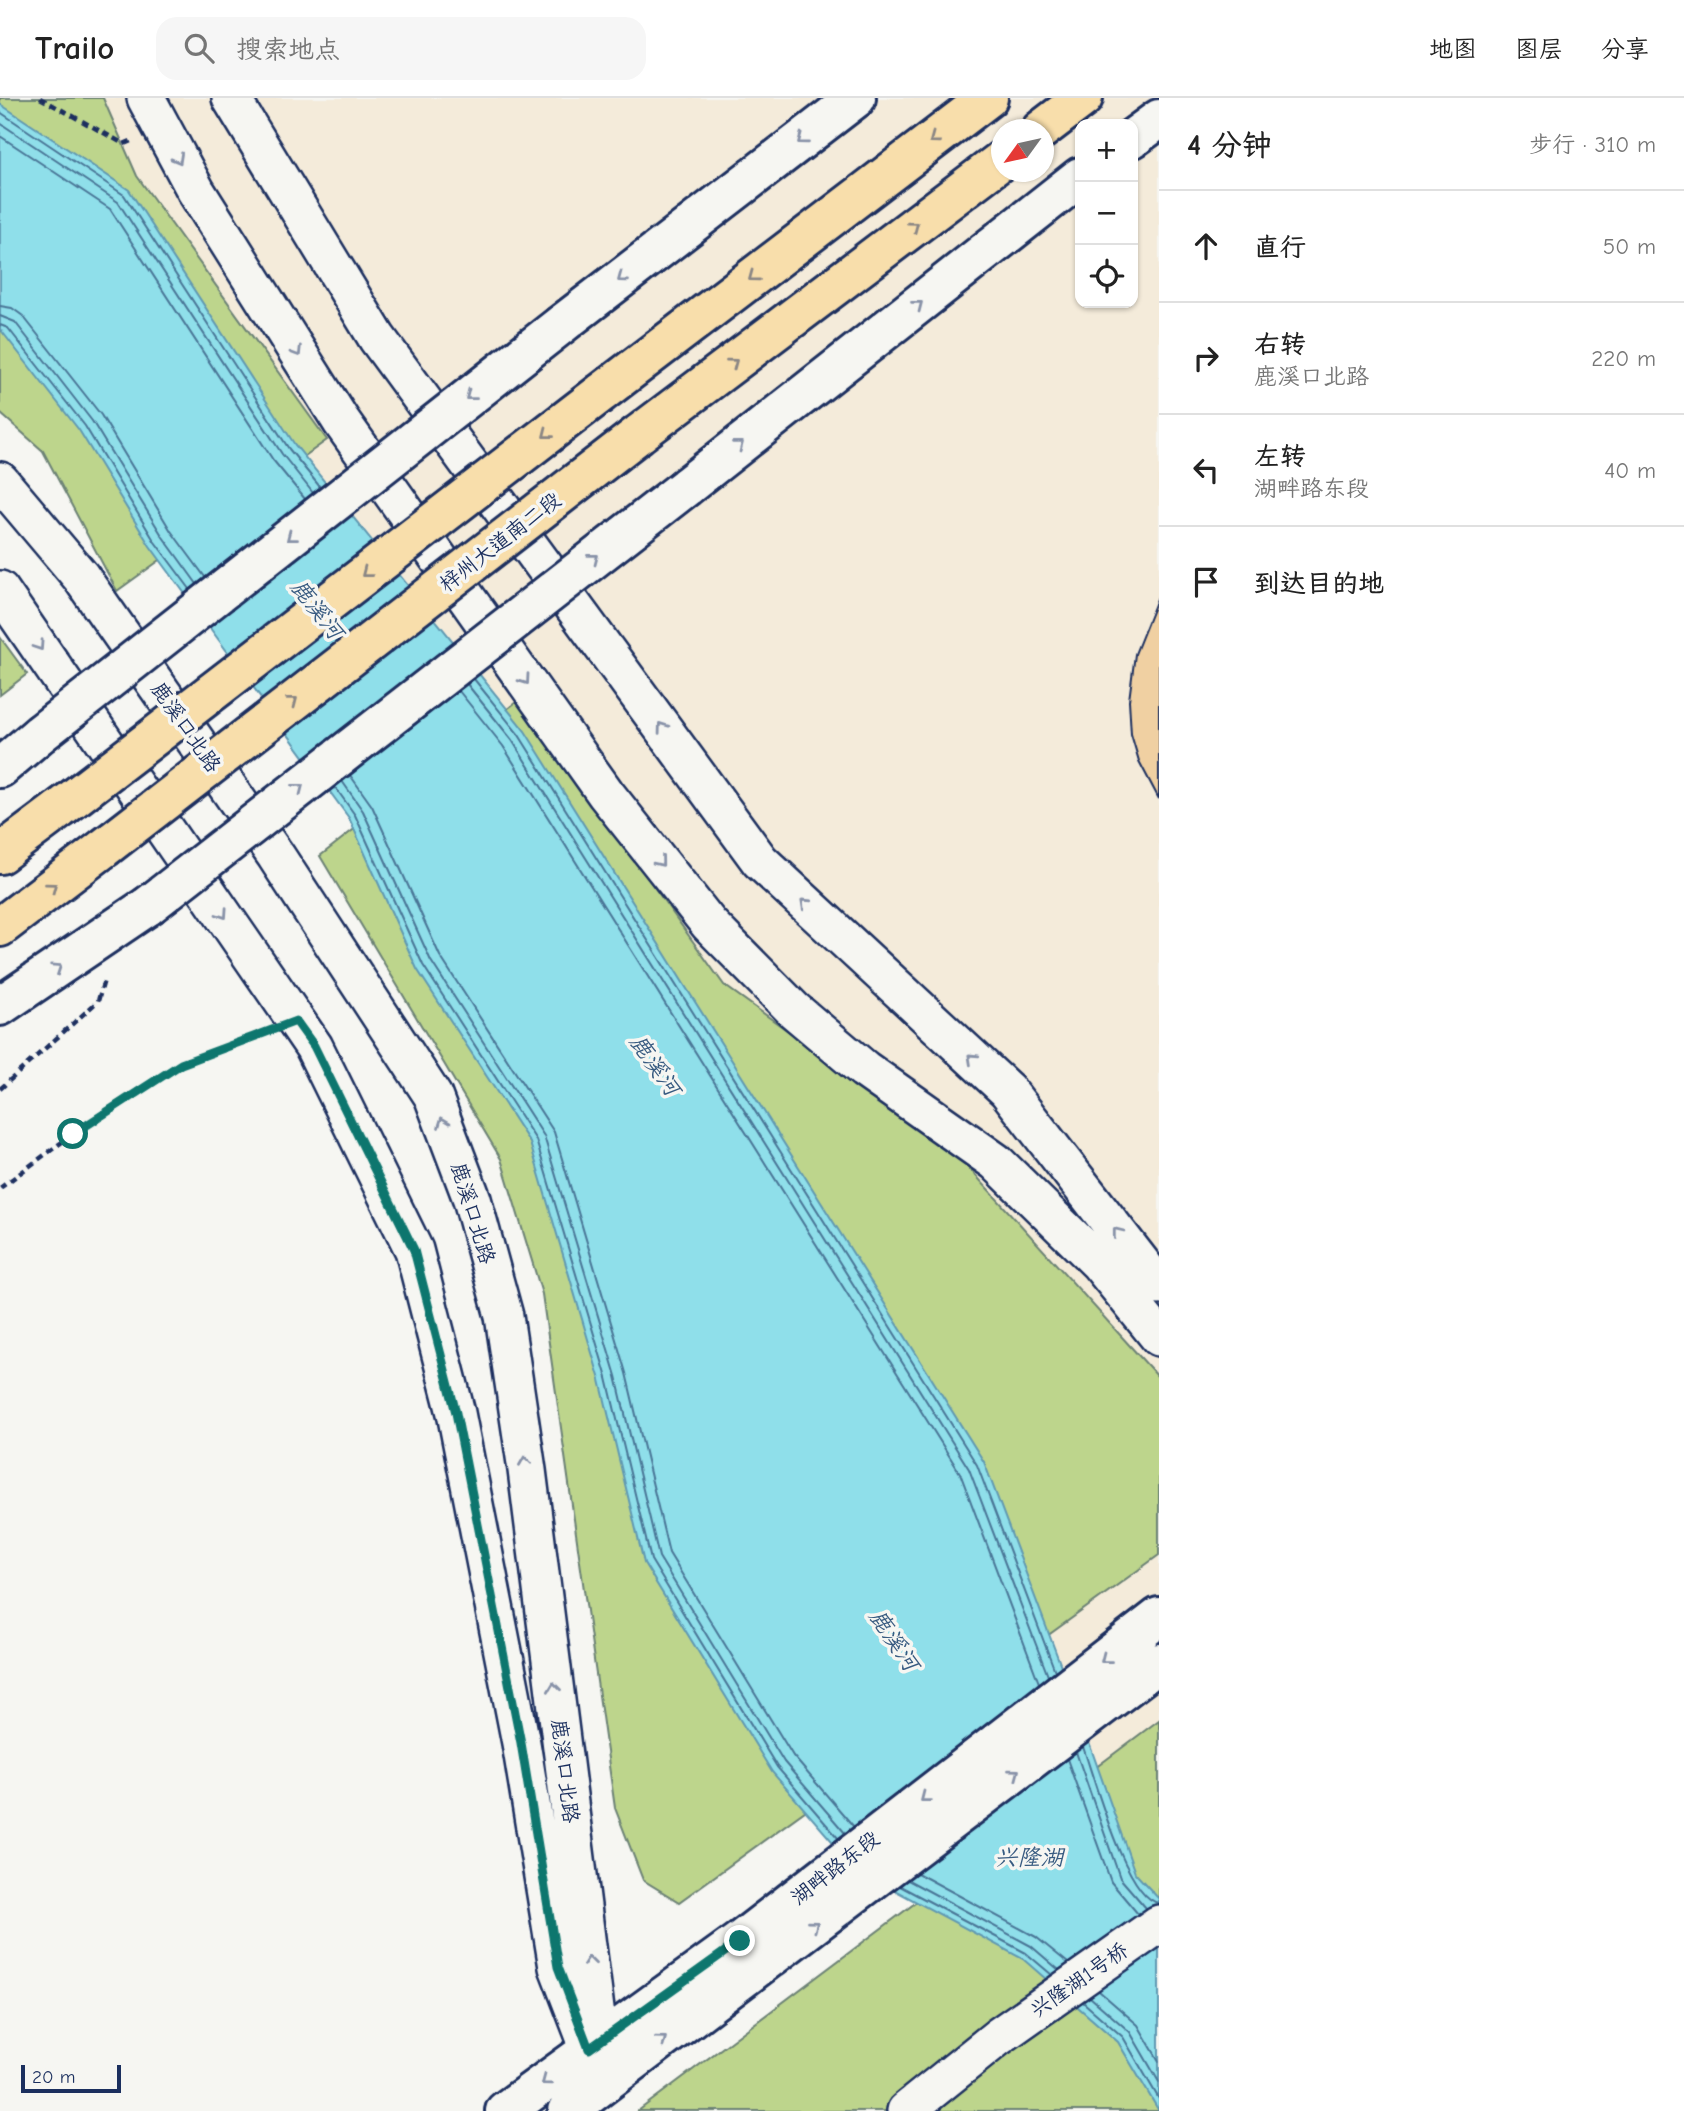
<!DOCTYPE html>
<html lang="zh">
<head>
<meta charset="utf-8">
<style>
  body { margin:0; font-family:"Comic Neue","LXGW WenKai TC",sans-serif; background:#f6f6f6; color:#222 }
  .controls { position:absolute; right:21px; top:21px; display:grid; overflow:hidden; border-radius:14px; box-shadow:0 2px 5px #0004 }
  .controls button { width:63px; height:63px; display:grid; place-items:center; padding:0; border:0; border-bottom:2px solid #e0e0e0; background:#fff; color:#222; font:35px sans-serif }
  .compass { position:absolute; left:991px; top:21px; width:63px; height:63px; border-radius:50%; background:#fff; box-shadow:0 2px 5px #0004; rotate:237deg }
  .scale { position:absolute; left:21px; bottom:18px; width:100px; box-sizing:border-box; padding-left:7px; border:4px solid #1b2f5e; border-top:0; font-size:19px; line-height:24px; white-space:nowrap; color:#1b2f5e; -webkit-text-stroke:5px #f6f6f2; paint-order:stroke }
  .stop { position:absolute; width:21px; height:21px; margin:-16px; border:5px solid #0f766e; border-radius:50%; background:#fff }
  .stop.end { background:#0f766e; border-color:#fff; box-shadow:0 2px 7px #0008 }
  .list { margin:0; padding:0; list-style:none }
  h2 { display:flex; justify-content:space-between; align-items:center; height:91px; margin:0; padding:0 28px; font-size:30px }
  h2 small { font-size:23px; font-weight:400; color:#767676 }
  .list li { display:grid; grid-template-columns:46px 1fr auto; gap:21px; align-items:center; box-sizing:border-box; height:112px; padding:0 28px; border-top:2px solid #e0e0e0 }
  .list b { display:block; font-size:26px; white-space:nowrap }
  .list p { margin:0; font-size:23px; white-space:nowrap; color:#767676 }
  .list em { font-size:23px; font-style:normal; color:#767676 }
  .icon { flex:none; width:38px; height:38px; fill:none; stroke:currentColor; stroke-width:2; stroke-linecap:round; stroke-linejoin:round }
  .map { position:relative; flex:none; width:1159px; height:2013px; overflow:hidden }
  header { display:flex; align-items:center; gap:42px; box-sizing:border-box; height:98px; padding:0 35px; background:#fff; border-bottom:2px solid #e0e0e0 }
  header strong { font-size:33px }
  nav { display:flex; gap:38px; margin-inline-start:auto; font-size:24px }
  .search { width:490px; height:63px; background:#f6f6f6; display:flex; align-items:center; gap:18px; box-sizing:border-box; padding:0 24px; border-radius:21px; color:#767676; font-size:26px }
  main { display:flex }
  aside { flex:1; background:#fff }
  .map>svg:first-child { display:block }
  .built { fill:#f4ebda; fill-rule:evenodd }
  .green { fill:#bdd58c; stroke:#6c8275; stroke-width:2 }
  .water { fill:#8fdfea; stroke:#6199b2; stroke-width:2 }
  .lines { fill:none; stroke-linecap:round; stroke-linejoin:round }
  .shore { stroke:#497596; stroke-width:2 }
  .building { fill:#f0d0a2; stroke:#1b2f5e; stroke-width:2 }
  .street-casing { stroke:#1b2f5e; stroke-width:42 }
  .secondary-casing { stroke:#1b2f5e; stroke-width:44 }
  .primary-casing { stroke:#1b2f5e; stroke-width:44 }
  .path { stroke:#1b2f5e; stroke-width:4.5; stroke-dasharray:7 5; stroke-linecap:butt }
  .street { stroke:#f6f6f2; stroke-width:37 }
  .secondary { stroke:#f6f6f2; stroke-width:38 }
  .primary { stroke:#f8deab; stroke-width:38 }
  .secondary-bridge-casing { stroke:#1b2f5e; stroke-width:44; stroke-linecap:butt }
  .primary-bridge-casing { stroke:#1b2f5e; stroke-width:44; stroke-linecap:butt }
  .secondary-bridge { stroke:#f6f6f2; stroke-width:38 }
  .primary-bridge { stroke:#f8deab; stroke-width:38 }
  .oneway { stroke:#8a8684 }
  .oneway2 { stroke:#8892a8 }
  .route { stroke:#0f766e; stroke-width:9 }
  .labels { text-anchor:middle; dominant-baseline:central; stroke-width:7; stroke-linejoin:round; paint-order:stroke }
  .street-label { font-size:21px; fill:#1b2f5e; stroke:#f6f6f2 }
  .water-label { font-size:23px; font-style:italic; fill:#385b81; stroke:#f6f6f2 }
</style>
</head>
<body>
<header>
<strong>Trailo</strong>
<div class="search"><svg class="icon" aria-label="search" viewBox="0 0 24 24"><circle cx="10" cy="10" r="6"/><path d="M15 15l6 6"/></svg>搜索地点</div>
<nav><a>地图</a><a>图层</a><a>分享</a></nav>
</header>
<main>
<div class="map">
<svg width="1159" height="2013" viewBox="0 0 1159 2013">
  <rect width="100%" height="100%" fill="#f6f6f2"/>
  <filter id="ink" filterUnits="userSpaceOnUse"><feTurbulence type="fractalNoise" baseFrequency=".0143" numOctaves="2"/><feDisplacementMap in="SourceGraphic" scale="14" xChannelSelector="R" yChannelSelector="G"/><feConvolveMatrix kernelMatrix="1 2 1 2 8 2 1 2 1" color-interpolation-filters="sRGB"/></filter>
  <g filter="url(#ink)">
    <!-- built -->
    <path class="built" d="M 0,0 L 1159,0 L 1159,1801 L 1135,1775 L 1075,1605 ZM 1080,26 L 1133,26 L 1133,205 L 1080,205 ZM 1002,32 L 1044,32 L 1044,74 L 1002,74 Z"/>
    <!-- green -->
    <path class="green" d="M 0,0 L 103,0 L 137,78 L 327,342 L 117,493 L 43,353 L 0,315 Z
      M 0,539 L 27,576 L 0,597 Z
      M 520,601 L 724,887 L 951,1050 L 1159,1280 L 1159,1457 L 679,1804 L 643,1782 L 615,1710 L 542,1196 L 501,1061 L 320,758 Z
      M 1159,1622 L 1159,2013 L 638,2013 Z"/>
    <!-- water -->
    <path class="water" d="M 0,6 L 129,92 L 295,347 L 525,633 L 984,1364 L 1075,1605 L 1135,1775 L 1159,1801 L 1159,2013 L 1118,1944 L 1023,1861 L 857,1772 L 772,1674 L 644,1465 L 600,1282 L 530,1045 L 417,871 L 349,720 L 150,448 L 79,332 L 0,231 Z"/>
    <g class="lines">
      <!-- shore -->
      <path class="shore" d="M 0,14 L 124,97 L 289,351 L 320,389
        M 0,25 L 118,104 L 282,356 L 313,395
        M 0,38 L 110,111 L 273,362 L 305,401
        M 0,208 L 12,210 L 23,218 L 101,317 L 171,433 L 205,479
        M 0,218 L 15,224 L 92,323 L 163,439 L 197,486
        M 0,227 L 8,230 L 85,328 L 155,444 L 190,491
        M 474,581 L 519,637 L 977,1367 L 1055,1573
        M 467,586 L 512,642 L 969,1371 L 1048,1578
        M 459,593 L 503,648 L 960,1375 L 1039,1585
        M 350,677 L 372,708 L 440,858 L 554,1034 L 626,1275 L 669,1455 L 793,1658 L 854,1729
        M 342,683 L 363,713 L 431,863 L 544,1038 L 616,1278 L 659,1459 L 784,1664 L 845,1735
        M 335,689 L 355,717 L 423,867 L 536,1042 L 607,1280 L 651,1462 L 777,1669 L 838,1740
        M 1083,1649 C 1094,1679 1126,1801 1159,1805
        M 1076,1654 L 1120,1780 L 1146,1810
        M 1067,1661 L 1111,1784 L 1138,1816
        M 917,1775 L 1036,1839 L 1068,1865
        M 908,1782 L 1031,1848 L 1059,1872
        M 900,1788 L 1026,1855 L 1052,1877
        M 1099,1893 L 1138,1927 L 1159,1963
        M 1090,1899 L 1130,1934 L 1159,1984
        M 1083,1904 L 1123,1939 L 1159,2001"/>
    </g>
    <!-- building -->
    <path class="building" d="M 1159,496 L 1159,701 L 1139,663 L 1131,636 L 1129,602 L 1135,556 Z"/>
    <g class="lines">
      <defs>
        <path id="street" d="M 146,0 L 196,93 L 341,323 L 606,696 L 709,826 L 794,912 L 864,971 L 996,1064 L 1099,1165 L 1159,1239
          M 231,0 L 377,240 L 760,763 L 1007,992 L 1159,1188
          M 0,383 L 81,479 L 276,758 L 433,998 L 472,1101 L 504,1218 L 527,1372 L 599,1943 L 617,1965
          M 0,492 L 314,949 L 414,1152 L 456,1315 L 521,1645 L 558,1869 L 585,1939
          M 906,2013 L 998,1939 L 1159,1826"/>
        <path id="secondary" d="M 1133,40 L 1159,21
          M 562,226 L 856,0
          M 686,389 L 1080,79
          M 0,670 L 40,636
          M 0,908 L 148,808
          M 505,2013 L 740,1843 L 1159,1519
          M 568,2013 L 1159,1565"/>
        <path id="primary" d="M 1041,32 L 1083,0
          M 601,295 L 988,0
          M 639,336 L 1002,62
          M 0,756 L 60,711
          M 0,829 L 104,750"/>
      </defs>
      <!-- street casing -->
      <use href="#street" class="street-casing"/>
      <!-- secondary casing -->
      <use href="#secondary" class="secondary-casing"/>
      <!-- primary casing -->
      <use href="#primary" class="primary-casing"/>
      <!-- path -->
      <path class="path" d="M 40,0 L 124,46 L 131,43
        M 0,991 L 98,903 L 104,882
        M 0,1090 L 73,1036 L 181,966 L 263,935"/>
      <!-- street -->
      <use href="#street" class="street"/>
      <!-- secondary -->
      <use href="#secondary" class="secondary"/>
      <!-- primary -->
      <use href="#primary" class="primary"/>
      <defs>
        <path id="secondary-bridge" d="M 40,636 L 562,226
          M 148,808 L 686,389"/>
        <path id="primary-bridge" d="M 60,711 L 601,295
          M 104,750 L 639,336"/>
      </defs>
      <!-- secondary-bridge casing -->
      <use href="#secondary-bridge" class="secondary-bridge-casing"/>
      <!-- primary-bridge casing -->
      <use href="#primary-bridge" class="primary-bridge-casing"/>
      <!-- secondary-bridge -->
      <use href="#secondary-bridge" class="secondary-bridge"/>
      <!-- primary-bridge -->
      <use href="#primary-bridge" class="primary-bridge"/>
    </g>
    <!-- one-way arrows -->
    <defs><path id="oneway-chevron" d="M-2-3.5L2.5 0L-2 3.5" fill="none" stroke-width="1.6" stroke-linecap="round" stroke-linejoin="round" transform="scale(1.75)"/></defs>
    <g class="oneway">
      <use href="#oneway-chevron" transform="translate(934 41) rotate(143)"/>
      <use href="#oneway-chevron" transform="translate(914 128) rotate(-37)"/>
      <use href="#oneway-chevron" transform="translate(753 179) rotate(143)"/>
      <use href="#oneway-chevron" transform="translate(733 265) rotate(-37)"/>
      <use href="#oneway-chevron" transform="translate(547 336) rotate(142)"/>
      <use href="#oneway-chevron" transform="translate(366 475) rotate(142)"/>
      <use href="#oneway-chevron" transform="translate(293 603) rotate(-38)"/>
      <use href="#oneway-chevron" transform="translate(52 789) rotate(-37)"/>
    </g>
    <g class="oneway2">
      <use href="#oneway-chevron" transform="translate(802 42) rotate(143)"/>
      <use href="#oneway-chevron" transform="translate(178 61) rotate(61)"/>
      <use href="#oneway-chevron" transform="translate(622 180) rotate(143)"/>
      <use href="#oneway-chevron" transform="translate(918 207) rotate(-38)"/>
      <use href="#oneway-chevron" transform="translate(297 254) rotate(58)"/>
      <use href="#oneway-chevron" transform="translate(470 298) rotate(142)"/>
      <use href="#oneway-chevron" transform="translate(739 347) rotate(-38)"/>
      <use href="#oneway-chevron" transform="translate(291 439) rotate(142)"/>
      <use href="#oneway-chevron" transform="translate(594 460) rotate(-38)"/>
      <use href="#oneway-chevron" transform="translate(39 548) rotate(56)"/>
      <use href="#oneway-chevron" transform="translate(525 582) rotate(55)"/>
      <use href="#oneway-chevron" transform="translate(662 629) rotate(-126)"/>
      <use href="#oneway-chevron" transform="translate(299 690) rotate(-38)"/>
      <use href="#oneway-chevron" transform="translate(660 764) rotate(51)"/>
      <use href="#oneway-chevron" transform="translate(805 805) rotate(-137)"/>
      <use href="#oneway-chevron" transform="translate(223 816) rotate(56)"/>
      <use href="#oneway-chevron" transform="translate(57 870) rotate(-34)"/>
      <use href="#oneway-chevron" transform="translate(972 960) rotate(-137)"/>
      <use href="#oneway-chevron" transform="translate(443 1024) rotate(-111)"/>
      <use href="#oneway-chevron" transform="translate(1117 1134) rotate(-128)"/>
      <use href="#oneway-chevron" transform="translate(525 1363) rotate(-98)"/>
      <use href="#oneway-chevron" transform="translate(1105 1561) rotate(142)"/>
      <use href="#oneway-chevron" transform="translate(554 1589) rotate(-97)"/>
      <use href="#oneway-chevron" transform="translate(1015 1675) rotate(-37)"/>
      <use href="#oneway-chevron" transform="translate(925 1700) rotate(142)"/>
      <use href="#oneway-chevron" transform="translate(814 1827) rotate(-37)"/>
      <use href="#oneway-chevron" transform="translate(589 1863) rotate(-97)"/>
      <use href="#oneway-chevron" transform="translate(662 1942) rotate(-37)"/>
      <use href="#oneway-chevron" transform="translate(546 1983) rotate(143)"/>
    </g>
  </g>
  <g class="lines" filter="url(#ink)">
    <!-- route -->
    <path class="route" d="M 73,1036 L 181,966 L 296,923 L 314,948 L 414,1152 L 456,1315 L 521,1645 L 558,1869 L 589,1951 L 740,1843"/>
  </g>
  <g class="labels">
    <!-- street labels -->
    <g class="street-label">
      <text transform="translate(500 444) rotate(-38)">梓州大道南二段</text>
      <text transform="translate(186 629) rotate(55)">鹿溪口北路</text>
      <text transform="translate(473 1115) rotate(73)">鹿溪口北路</text>
      <text transform="translate(565 1673) rotate(83)">鹿溪口北路</text>
      <text transform="translate(835 1770) rotate(-38)">湖畔路东段</text>
      <text transform="translate(1079 1882) rotate(-35)">兴隆湖1号桥</text>
    </g>
    <!-- water labels -->
    <g class="water-label">
      <text transform="translate(317 511) rotate(52)">鹿溪河</text>
      <text transform="translate(655 967) rotate(55)">鹿溪河</text>
      <text transform="translate(894 1542) rotate(56)">鹿溪河</text>
      <text x="1029" y="1759">兴隆湖</text>
    </g>
  </g>
</svg>
<div class="controls">
<button>+</button>
<button>−</button>
<button><svg class="icon" aria-label="locate" viewBox="0 0 24 24"><circle cx="12" cy="12" r="6"/><path d="M12 2v4M12 18v4M2 12h4M18 12h4"/></svg></button>
</div>
<svg class="compass" viewBox="-18 -18 36 36"><path d="M0-13l5 13h-10z" fill="#e53935"/><path d="M0 13l5-13h-10z" fill="#767676"/></svg>
<div class="scale">20 m</div>
<div class="stop" style="left:73px;top:1036px"></div>
<div class="stop end" style="left:740px;top:1843px"></div>
</div>
<aside>
<h2>4 分钟<small>步行 · 310 m</small></h2>
<ul class="list">
<li><svg class="icon" aria-label="ahead" viewBox="0 0 24 24"><path d="M12 20V5M6 11l6-6 6 6"/></svg><div><b>直行</b></div><em>50 m</em></li>
<li><svg class="icon" aria-label="right" viewBox="0 0 24 24"><path d="M7 20v-9h11M14 6l5 5-5 5"/></svg><div><b>右转</b><p>鹿溪口北路</p></div><em>220 m</em></li>
<li><svg class="icon" aria-label="left" viewBox="0 0 24 24"><path d="M17 20v-9H6M10 6l-5 5 5 5"/></svg><div><b>左转</b><p>湖畔路东段</p></div><em>40 m</em></li>
<li><svg class="icon" aria-label="arrive" viewBox="0 0 24 24"><path d="M6 21V4h12l-3 4 3 4H6"/></svg><div><b>到达目的地</b></div></li>
</ul>
</aside>
</main>
</body>
</html>
